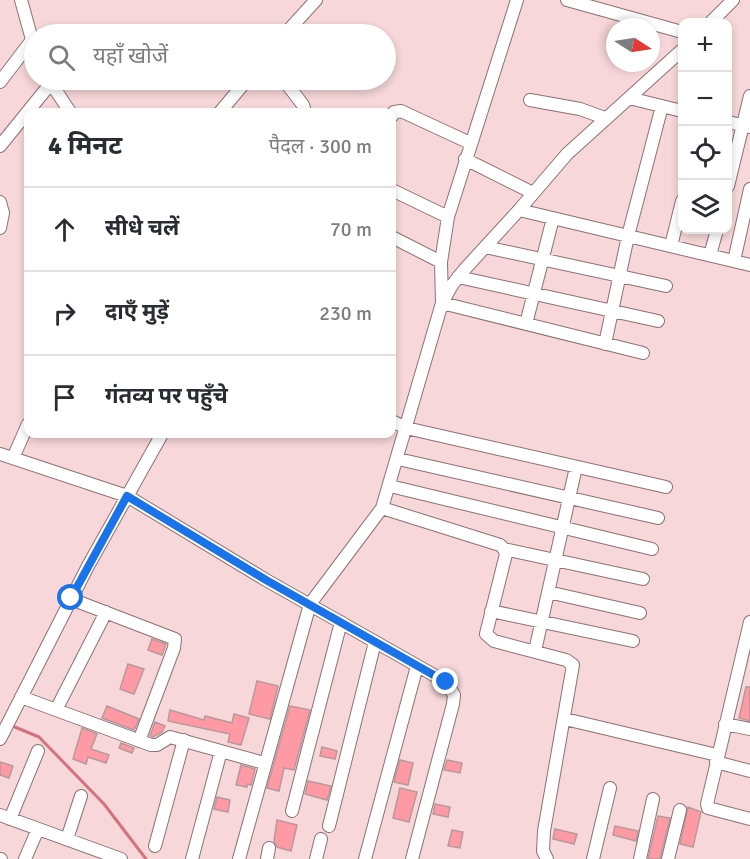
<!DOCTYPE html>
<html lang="hi">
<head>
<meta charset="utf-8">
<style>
  body { margin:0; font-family:Signika,"Noto Sans Devanagari",sans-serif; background:#f2f2f3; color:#2b2b33 }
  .controls { position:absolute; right:18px; top:18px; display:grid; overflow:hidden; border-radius:12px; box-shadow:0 3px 9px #0003 }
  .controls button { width:54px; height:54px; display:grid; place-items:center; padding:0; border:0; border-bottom:2px solid #e1e1e2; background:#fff; color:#2b2b33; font:30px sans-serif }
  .compass { position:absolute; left:606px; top:18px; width:54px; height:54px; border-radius:50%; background:#fff; box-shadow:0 3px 9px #0003; rotate:102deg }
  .stop { position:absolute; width:18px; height:18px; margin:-14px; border:4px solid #1a73e8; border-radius:50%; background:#fff }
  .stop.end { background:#1a73e8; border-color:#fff; box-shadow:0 2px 6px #0008 }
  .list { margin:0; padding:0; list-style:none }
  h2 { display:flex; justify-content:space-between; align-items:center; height:78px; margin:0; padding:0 24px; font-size:26px }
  h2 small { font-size:20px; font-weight:400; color:#7c7c81 }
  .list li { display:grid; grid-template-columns:39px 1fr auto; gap:18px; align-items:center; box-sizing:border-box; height:84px; padding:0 24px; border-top:2px solid #e1e1e2 }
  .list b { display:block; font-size:22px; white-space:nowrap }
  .list em { font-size:20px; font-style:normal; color:#7c7c81 }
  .icon { flex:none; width:33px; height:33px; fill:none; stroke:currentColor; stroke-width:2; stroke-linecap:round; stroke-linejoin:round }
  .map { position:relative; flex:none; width:750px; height:859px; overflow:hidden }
  .search { position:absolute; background:#fff; box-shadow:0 3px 9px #0003; left:24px; top:24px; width:372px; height:66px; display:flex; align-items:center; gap:15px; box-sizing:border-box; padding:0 21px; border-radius:33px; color:#7c7c81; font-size:22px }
  .panel { position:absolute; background:#fff; box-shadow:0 3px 9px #0003; left:24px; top:108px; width:372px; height:330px; border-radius:12px }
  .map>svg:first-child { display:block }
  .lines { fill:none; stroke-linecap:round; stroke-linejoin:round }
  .stream { stroke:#d4727d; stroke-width:3 }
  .building { fill:#ff99a3; stroke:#b7999b; stroke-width:1.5 }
  .street-casing { stroke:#8d7173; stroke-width:14 }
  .street { stroke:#fff; stroke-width:12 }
  .route { stroke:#1a73e8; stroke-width:8 }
</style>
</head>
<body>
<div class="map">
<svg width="750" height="859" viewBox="0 0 750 859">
  <rect width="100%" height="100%" fill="#f7d7d9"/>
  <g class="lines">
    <!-- stream -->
    <path class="stream" d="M 10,725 L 39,737 L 104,804 L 146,859"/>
  </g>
  <!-- building -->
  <path class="building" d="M 152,639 L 166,644 L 162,655 L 148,650 Z
    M 128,664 L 144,669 L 134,694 L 120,689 Z
    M 257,681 L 278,686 L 270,719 L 249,714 Z
    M 746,687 L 750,687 L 750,721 L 739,718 Z
    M 107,706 L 139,719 L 134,730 L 102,718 Z
    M 290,706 L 310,710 L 294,770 L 284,768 L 279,791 L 267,788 Z
    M 170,710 L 204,720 L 205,716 L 232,723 L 234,714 L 249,718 L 241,745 L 228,742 L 230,734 L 168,721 Z
    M 155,722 L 165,726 L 162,732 L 153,737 L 150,736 Z
    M 82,728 L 97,734 L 91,749 L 109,755 L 106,763 L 88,757 L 86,764 L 73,759 Z
    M 121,743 L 134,748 L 132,753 L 119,748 Z
    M 322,747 L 337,751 L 335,759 L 320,756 Z
    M 400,760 L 413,763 L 408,785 L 394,782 Z
    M 447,760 L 462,763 L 460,773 L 444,770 Z
    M 0,762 L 13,766 L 9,778 L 0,775 Z
    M 241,765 L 255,769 L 251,785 L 247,784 L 247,787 L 236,785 Z
    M 308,781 L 331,786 L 327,800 L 305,794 Z
    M 400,788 L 417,792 L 409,822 L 393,818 Z
    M 217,797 L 230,800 L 228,812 L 214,809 Z
    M 435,804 L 450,807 L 448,817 L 433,814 Z
    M 688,807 L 701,812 L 693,847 L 680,844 Z
    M 658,816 L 670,818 L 660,859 L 648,859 Z
    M 277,820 L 297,825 L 291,851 L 277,847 L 274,841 Z
    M 615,826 L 638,831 L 636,841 L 613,835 Z
    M 555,829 L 577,834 L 574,844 L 553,839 Z
    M 452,830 L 463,832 L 460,848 L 448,846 Z"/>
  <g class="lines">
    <defs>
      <path id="street" d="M 21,0 L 34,47
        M 517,0 L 448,217 L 441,262 L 442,303 L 643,353
        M 567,0 L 682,32
        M 711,22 L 733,0
        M 285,34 L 316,0
        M 49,80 L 70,112
        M 284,80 L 303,105 L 305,112
        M 0,82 L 32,40
        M 629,98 L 682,111
        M 530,100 L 580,109 L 605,118
        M 220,112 L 247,80
        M 392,116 L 394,112 L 401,111 L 470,143
        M 728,122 L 750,127
        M 0,146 L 51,83
        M 465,159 L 533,193
        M 728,186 L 750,96
        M 392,190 L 448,217
        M 0,202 L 3,213 L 0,228
        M 519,210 L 750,265
        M 392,237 L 441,262
        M 671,246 L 682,201
        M 485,247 L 666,286
        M 710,255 L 717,230
        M 734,261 L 750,189
        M 458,277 L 658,321
        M 526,324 L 553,218
        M 605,344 L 628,236 L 662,106
        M 392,421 L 406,428 L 666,487
        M 0,454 L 127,496 L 266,580 L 446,682 L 454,695 L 453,704 L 412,859
        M 13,458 L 28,424
        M 398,459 L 658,518
        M 390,486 L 652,549
        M 382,508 L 500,545 L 504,549 L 506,554 L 486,634 L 494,641 L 566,660 L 573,665 L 544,831 L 543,851 L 547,859
        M 504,549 L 643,579
        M 548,592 L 640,613
        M 71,599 L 175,639 L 174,648 L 139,741
        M 491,611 L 633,641
        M 750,622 L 707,804 L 708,808 L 750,819
        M 535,651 L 576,467
        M 21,697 L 151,745 L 157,745 L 170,737 L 264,763
        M 56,710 L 106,612
        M 565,719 L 717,755
        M 725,724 L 750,729
        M 0,739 L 88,566 L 162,434
        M 716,762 L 750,771
        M 292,811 L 341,622
        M 0,815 L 121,859
        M 10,819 L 38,751
        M 329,826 L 375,642
        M 67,839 L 81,796
        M 155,846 L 184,740
        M 0,859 L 1,859
        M 25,859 L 38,829
        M 192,859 L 221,751
        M 239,859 L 310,604 L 382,508 L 442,303 L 452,285 L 464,270 L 519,210 L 567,154 L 682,50
        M 267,859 L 269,848
        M 316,859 L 321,839
        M 365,859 L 417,666
        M 593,859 L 610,788
        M 640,859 L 653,799
        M 668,859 L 680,810"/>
    </defs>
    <!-- street casing -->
    <use href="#street" class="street-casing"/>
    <!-- street -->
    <use href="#street" class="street"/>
  </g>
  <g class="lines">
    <!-- route -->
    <path class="route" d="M 71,598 L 127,496 L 266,580 L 446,682"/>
  </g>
</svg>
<div class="controls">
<button>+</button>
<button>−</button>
<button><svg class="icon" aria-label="locate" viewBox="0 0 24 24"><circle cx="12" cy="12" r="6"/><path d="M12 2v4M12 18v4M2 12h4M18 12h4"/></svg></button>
<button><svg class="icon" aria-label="layers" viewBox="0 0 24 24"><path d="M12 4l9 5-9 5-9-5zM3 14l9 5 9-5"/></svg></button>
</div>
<svg class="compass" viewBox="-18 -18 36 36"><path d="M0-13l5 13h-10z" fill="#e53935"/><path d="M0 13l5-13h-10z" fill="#7c7c81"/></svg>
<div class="stop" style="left:71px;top:598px"></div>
<div class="stop end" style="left:446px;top:682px"></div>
<div class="search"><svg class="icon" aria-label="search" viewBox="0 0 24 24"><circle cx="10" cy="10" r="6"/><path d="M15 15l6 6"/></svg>यहाँ खोजें</div>
<section class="panel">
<h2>4 मिनट<small>पैदल · 300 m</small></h2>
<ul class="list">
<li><svg class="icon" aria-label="ahead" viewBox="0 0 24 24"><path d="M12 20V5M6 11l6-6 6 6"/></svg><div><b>सीधे चलें</b></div><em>70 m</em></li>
<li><svg class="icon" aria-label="right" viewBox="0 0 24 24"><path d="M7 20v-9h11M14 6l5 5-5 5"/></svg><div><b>दाएँ मुड़ें</b></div><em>230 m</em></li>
<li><svg class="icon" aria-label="arrive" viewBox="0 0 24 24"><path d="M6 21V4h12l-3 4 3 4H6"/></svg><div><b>गंतव्य पर पहुँचे</b></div></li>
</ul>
</section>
</div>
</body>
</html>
